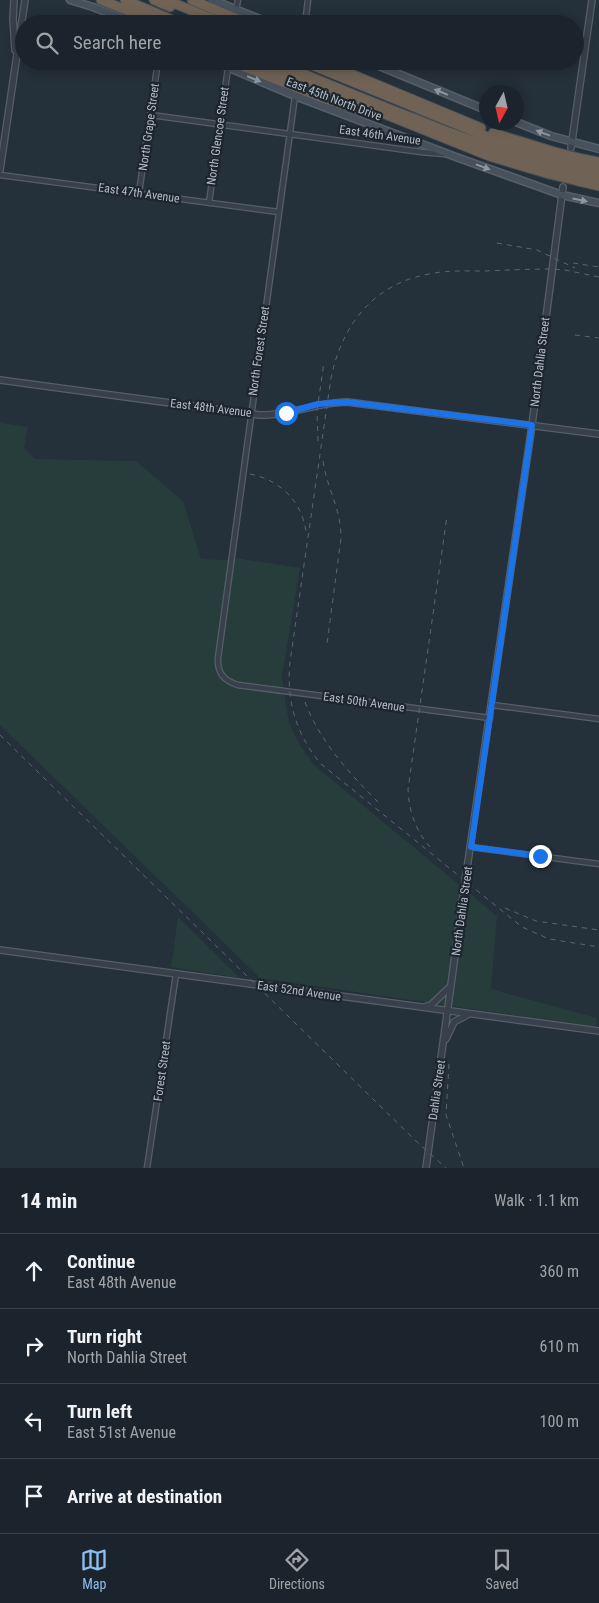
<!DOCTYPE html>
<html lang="en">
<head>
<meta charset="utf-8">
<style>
  body { margin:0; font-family:"Roboto Condensed",sans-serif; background:#242c34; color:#f1f3f6 }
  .compass { position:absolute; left:479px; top:85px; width:45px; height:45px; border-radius:50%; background:#1b242c; box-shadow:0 2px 12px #0003; rotate:188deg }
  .stop { position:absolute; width:15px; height:15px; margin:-11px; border:4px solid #1a73e8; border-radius:50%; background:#fff }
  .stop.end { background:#1a73e8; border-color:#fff; box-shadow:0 1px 5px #0008 }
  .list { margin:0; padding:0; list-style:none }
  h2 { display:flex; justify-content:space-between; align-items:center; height:65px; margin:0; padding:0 20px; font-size:21px }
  h2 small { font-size:16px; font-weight:400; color:#a0a4a9 }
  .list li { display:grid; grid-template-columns:32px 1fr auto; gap:15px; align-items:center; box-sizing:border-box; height:75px; padding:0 20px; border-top:1px solid #394148 }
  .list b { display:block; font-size:19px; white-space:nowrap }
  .list p { margin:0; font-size:16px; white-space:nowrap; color:#a0a4a9 }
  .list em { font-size:16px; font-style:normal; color:#a0a4a9 }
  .icon { flex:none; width:28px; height:28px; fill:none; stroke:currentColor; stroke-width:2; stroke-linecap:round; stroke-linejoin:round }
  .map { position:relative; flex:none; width:599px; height:1168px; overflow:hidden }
  .search { position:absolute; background:#1b242c; box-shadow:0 2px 12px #0003; left:15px; right:15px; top:15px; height:55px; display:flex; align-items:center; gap:12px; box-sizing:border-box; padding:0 18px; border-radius:28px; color:#a0a4a9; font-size:19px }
  .sheet { height:365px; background:#1b242c }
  nav { display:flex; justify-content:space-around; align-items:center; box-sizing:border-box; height:70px; border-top:1px solid #394148; background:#1b242c; font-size:14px; color:#a0a4a9 }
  nav a { display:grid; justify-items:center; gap:2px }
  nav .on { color:#8ebef0 }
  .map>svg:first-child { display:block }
  .green { fill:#273d3c }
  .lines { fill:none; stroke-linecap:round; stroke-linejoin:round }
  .minor-casing { stroke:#565f68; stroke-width:7 }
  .tertiary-casing { stroke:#565f68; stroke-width:8 }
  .secondary-casing { stroke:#565f68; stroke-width:9 }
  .motorway-casing { stroke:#434c55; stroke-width:11 }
  .minor { stroke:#38414b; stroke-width:4.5 }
  .tertiary { stroke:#38414b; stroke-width:5.5 }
  .secondary { stroke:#46515d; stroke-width:6 }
  .motorway { stroke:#706356; stroke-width:9 }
  .rail { stroke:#5a6671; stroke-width:1; stroke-dasharray:5 5; stroke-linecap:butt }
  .motorway-bridge-casing { stroke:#434c55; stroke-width:11; stroke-linecap:butt }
  .motorway-bridge { stroke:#706356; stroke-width:9 }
  .oneway { fill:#8d97a1 }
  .route { stroke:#1a73e8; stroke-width:6 }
  .labels { text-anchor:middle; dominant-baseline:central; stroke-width:4.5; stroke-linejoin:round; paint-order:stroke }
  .street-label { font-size:12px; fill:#b3bcc6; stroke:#1d262f }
</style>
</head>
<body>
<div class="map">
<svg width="599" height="1168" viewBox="0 0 599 1168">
  <rect width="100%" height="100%" fill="#24303a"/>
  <!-- green -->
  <path class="green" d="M 0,423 L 28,427 L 24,448 L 35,459 L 136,461 L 183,501 L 201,559 L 227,560 L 236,558 L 300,568 L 282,676 L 285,699 L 289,723 L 299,744 L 314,765 L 497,916 L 491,989 L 597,1018 L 596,1027 L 260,978 L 0,725 Z
    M 178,917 L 240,978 L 171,967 Z"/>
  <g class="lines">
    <defs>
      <path id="minor" d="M 236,9 L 238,0
        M 305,24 L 308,0
        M 295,96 L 218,658 C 217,673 224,681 238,685 L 490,718
        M 151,115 L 421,152 L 444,154
        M 0,175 L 279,212
        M 139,193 L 158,61
        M 209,203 L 228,68
        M 492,705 L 599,719
        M 471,847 L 599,864
        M 147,1168 L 176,974"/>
      <path id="tertiary" d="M 14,0 L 13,19 L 15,50
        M 571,148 L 592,0
        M 0,170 L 25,0
        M 0,380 L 259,415 C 289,416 317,402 347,402 L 599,434
        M 0,950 L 599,1031
        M 424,1007 L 431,1005 L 450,987
        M 446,1039 L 454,1022 L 467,1015
        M 426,1168 L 465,882 L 532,425 L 563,187"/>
      <path id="secondary" d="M 70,0 L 93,7 L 137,24
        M 213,0 L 272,24
        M 213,61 L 295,96 L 456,157 L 562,195 L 599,203
        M 367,61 L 486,110
        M 516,122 L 551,136 L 599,149"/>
      <path id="motorway" d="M 101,0 L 162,24
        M 125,0 L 182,24
        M 154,0 L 170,7
        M 166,0 L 225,24
        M 192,0 L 249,24
        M 230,61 L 325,99 L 359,110
        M 253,61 L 489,156 L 549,174
        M 273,61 C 329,85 386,108 443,130 C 479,143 514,157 551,167
        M 302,61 L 500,142 L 553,160
        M 320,61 L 481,128
        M 493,133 L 555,152
        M 583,159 L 599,162
        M 581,167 L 599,170
        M 580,174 L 599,178
        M 578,181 L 599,186"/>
    </defs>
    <!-- minor casing -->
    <use href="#minor" class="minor-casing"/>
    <!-- tertiary casing -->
    <use href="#tertiary" class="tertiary-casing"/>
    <!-- secondary casing -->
    <use href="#secondary" class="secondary-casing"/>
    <!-- motorway casing -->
    <use href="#motorway" class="motorway-casing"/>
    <!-- minor -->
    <use href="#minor" class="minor"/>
    <!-- tertiary -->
    <use href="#tertiary" class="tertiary"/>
    <!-- secondary -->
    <use href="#secondary" class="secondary"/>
    <!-- motorway -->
    <use href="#motorway" class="motorway"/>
    <!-- rail -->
    <path class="rail" d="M 497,243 L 537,250 L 575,268
      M 573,263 L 599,267
      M 599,277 L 565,270 L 551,269 C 530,269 508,270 486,271 C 467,271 448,270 429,274 C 373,284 342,325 331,378 L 290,662 C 286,700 296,735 321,764 L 522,927 L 549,939 L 599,947
      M 575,335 L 599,338
      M 318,441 L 317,411 L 324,362
      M 323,461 C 327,489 341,508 341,538 L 327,644
      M 250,474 C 280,480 302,501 306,532
      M 305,702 C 320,742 350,774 380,804
      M 0,735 L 416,1141 L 446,1168
      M 430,847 C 415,830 409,811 408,789 L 447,516
      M 505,908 L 536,921 L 599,930
      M 449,1064 L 446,1115 L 464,1168"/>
    <defs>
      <path id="motorway-bridge" d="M 555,152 L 583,159
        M 553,160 L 581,167
        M 551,167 L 580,174
        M 549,174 L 578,181"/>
    </defs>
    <!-- motorway-bridge casing -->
    <use href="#motorway-bridge" class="motorway-bridge-casing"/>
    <!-- motorway-bridge -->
    <use href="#motorway-bridge" class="motorway-bridge"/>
  </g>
  <!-- one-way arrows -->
  <defs><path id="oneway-solid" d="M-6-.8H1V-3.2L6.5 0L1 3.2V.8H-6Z" transform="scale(1.25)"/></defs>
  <g class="oneway">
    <use href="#oneway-solid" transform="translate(254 79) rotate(22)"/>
    <use href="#oneway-solid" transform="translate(441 92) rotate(-158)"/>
    <use href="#oneway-solid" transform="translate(543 133) rotate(-160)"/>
    <use href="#oneway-solid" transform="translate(483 167) rotate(20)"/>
    <use href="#oneway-solid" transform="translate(580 200) rotate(12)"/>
  </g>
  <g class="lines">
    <!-- route -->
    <path class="route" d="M 286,413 L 318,404 L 347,402 L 532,425 L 471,847 L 540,856"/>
  </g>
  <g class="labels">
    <!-- street labels -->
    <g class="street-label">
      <text transform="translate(334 99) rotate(21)">East 45th North Drive</text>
      <text transform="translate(149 127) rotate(-82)">North Grape Street</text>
      <text transform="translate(380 135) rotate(8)">East 46th Avenue</text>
      <text transform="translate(218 136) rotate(-82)">North Glencoe Street</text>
      <text transform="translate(139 193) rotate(8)">East 47th Avenue</text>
      <text transform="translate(259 351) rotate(-82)">North Forest Street</text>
      <text transform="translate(540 362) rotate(-83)">North Dahlia Street</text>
      <text transform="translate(211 408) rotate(7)">East 48th Avenue</text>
      <text transform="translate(364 702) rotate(8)">East 50th Avenue</text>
      <text transform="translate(462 911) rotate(-82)">North Dahlia Street</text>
      <text transform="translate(299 991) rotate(8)">East 52nd Avenue</text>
      <text transform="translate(162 1071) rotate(-82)">Forest Street</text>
      <text transform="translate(437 1090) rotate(-82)">Dahlia Street</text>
    </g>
  </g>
</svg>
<svg class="compass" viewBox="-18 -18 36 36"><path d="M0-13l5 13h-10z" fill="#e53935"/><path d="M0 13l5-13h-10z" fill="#a0a4a9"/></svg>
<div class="stop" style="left:286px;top:413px"></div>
<div class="stop end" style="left:540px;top:856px"></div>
<div class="search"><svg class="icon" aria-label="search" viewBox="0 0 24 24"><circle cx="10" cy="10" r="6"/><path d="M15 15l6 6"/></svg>Search here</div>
</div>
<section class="sheet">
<h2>14 min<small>Walk · 1.1 km</small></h2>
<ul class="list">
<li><svg class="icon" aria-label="ahead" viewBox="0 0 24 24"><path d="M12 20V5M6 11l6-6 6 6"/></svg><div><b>Continue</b><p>East 48th Avenue</p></div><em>360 m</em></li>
<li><svg class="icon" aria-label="right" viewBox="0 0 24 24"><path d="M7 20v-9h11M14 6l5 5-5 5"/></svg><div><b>Turn right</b><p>North Dahlia Street</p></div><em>610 m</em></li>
<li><svg class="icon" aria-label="left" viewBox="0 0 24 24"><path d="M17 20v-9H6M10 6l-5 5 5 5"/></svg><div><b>Turn left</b><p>East 51st Avenue</p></div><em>100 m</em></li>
<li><svg class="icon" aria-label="arrive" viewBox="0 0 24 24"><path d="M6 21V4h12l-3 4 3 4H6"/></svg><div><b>Arrive at destination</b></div></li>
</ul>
</section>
<nav>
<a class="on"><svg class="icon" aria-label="map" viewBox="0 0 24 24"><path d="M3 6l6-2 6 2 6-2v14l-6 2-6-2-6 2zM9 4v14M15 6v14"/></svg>Map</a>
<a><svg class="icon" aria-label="directions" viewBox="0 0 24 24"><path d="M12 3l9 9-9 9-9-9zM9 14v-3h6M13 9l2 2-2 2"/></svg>Directions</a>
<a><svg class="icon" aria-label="saved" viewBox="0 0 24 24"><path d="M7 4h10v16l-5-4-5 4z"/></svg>Saved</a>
</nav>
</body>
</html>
